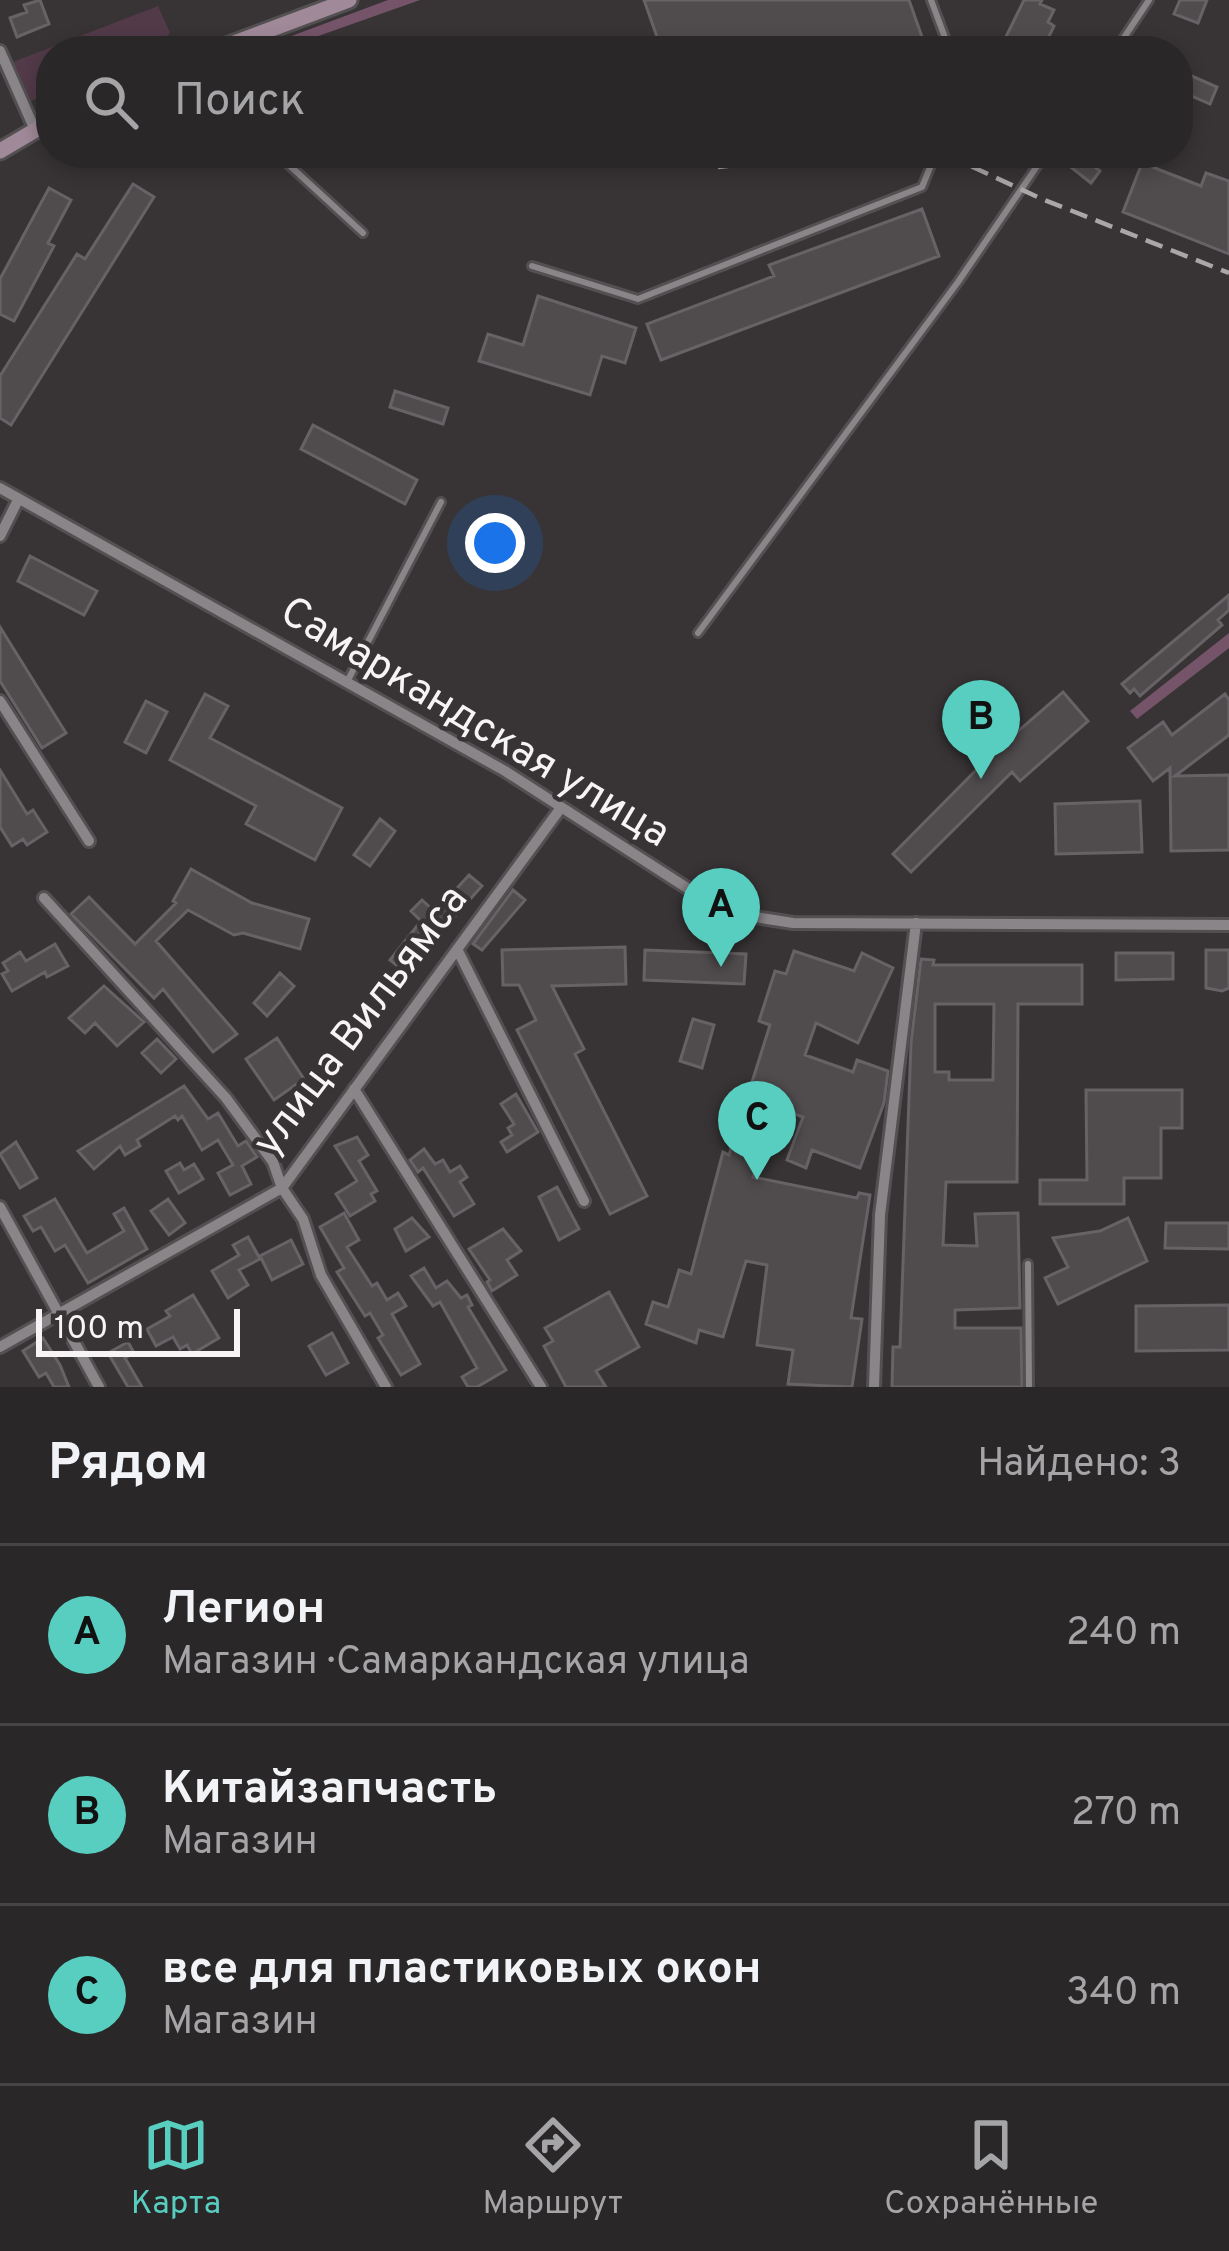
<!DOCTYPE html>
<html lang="ru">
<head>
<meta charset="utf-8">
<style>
  body { margin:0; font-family:Overpass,sans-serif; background:#322f30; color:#f1f3f6 }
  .scale { position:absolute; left:36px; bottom:30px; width:204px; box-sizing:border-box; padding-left:12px; border:6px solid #f6f4f5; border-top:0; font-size:33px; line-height:42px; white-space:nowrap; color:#f6f4f5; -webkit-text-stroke:9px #383436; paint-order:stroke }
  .you { position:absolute; left:495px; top:543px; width:42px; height:42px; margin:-30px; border:9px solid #fff; border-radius:50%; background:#1a73e8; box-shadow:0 0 0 18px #1a73e833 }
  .badge { display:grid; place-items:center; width:78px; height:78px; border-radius:50%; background:#58cec0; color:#111; font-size:39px; font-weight:700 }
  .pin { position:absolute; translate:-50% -99px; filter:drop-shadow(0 3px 6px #0008) }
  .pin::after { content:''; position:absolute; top:63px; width:42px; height:36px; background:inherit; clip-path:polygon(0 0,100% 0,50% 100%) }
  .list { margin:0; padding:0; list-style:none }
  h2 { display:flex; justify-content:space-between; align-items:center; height:156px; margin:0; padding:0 48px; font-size:51px }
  h2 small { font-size:39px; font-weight:400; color:#a5a5a8 }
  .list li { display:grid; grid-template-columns:78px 1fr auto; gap:36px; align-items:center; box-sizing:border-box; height:180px; padding:0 48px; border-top:3px solid #464445 }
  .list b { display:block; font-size:45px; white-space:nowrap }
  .list p { margin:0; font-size:39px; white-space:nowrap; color:#a5a5a8 }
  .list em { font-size:39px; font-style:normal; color:#a5a5a8 }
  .icon { flex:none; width:66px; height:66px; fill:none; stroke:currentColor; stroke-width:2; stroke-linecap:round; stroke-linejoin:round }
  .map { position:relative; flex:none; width:1229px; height:1387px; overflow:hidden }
  .search { position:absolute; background:#2a2728; box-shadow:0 6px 18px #0003; left:36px; right:36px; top:36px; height:132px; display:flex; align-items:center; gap:30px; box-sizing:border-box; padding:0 42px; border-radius:48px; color:#a5a5a8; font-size:45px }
  .sheet { height:696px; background:#2a2728 }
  nav { display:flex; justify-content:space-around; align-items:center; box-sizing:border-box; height:168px; border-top:3px solid #464445; background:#2a2728; font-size:33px; color:#a5a5a8 }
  nav a { display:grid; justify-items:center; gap:6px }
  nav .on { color:#58cec0 }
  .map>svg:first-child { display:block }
  .green { fill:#523a49 }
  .forest { fill:#755469 }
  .building { fill:#504c4e; stroke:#666265; stroke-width:3; fill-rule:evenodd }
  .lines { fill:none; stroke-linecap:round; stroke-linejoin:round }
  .lane-casing { stroke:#535052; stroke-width:12 }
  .street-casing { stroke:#535052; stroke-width:16 }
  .secondary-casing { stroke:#535052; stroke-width:21 }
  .lane { stroke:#898588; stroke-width:6 }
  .street { stroke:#898588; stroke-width:10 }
  .secondary { stroke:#a08998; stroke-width:15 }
  .rail { stroke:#aaa7a8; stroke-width:4.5; stroke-dasharray:18 9; stroke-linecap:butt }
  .labels { text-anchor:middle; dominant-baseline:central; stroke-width:9; stroke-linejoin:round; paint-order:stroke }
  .street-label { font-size:42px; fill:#f6f4f5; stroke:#383436 }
</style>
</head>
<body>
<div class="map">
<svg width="1229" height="1387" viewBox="0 0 1229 1387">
  <rect width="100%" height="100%" fill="#383436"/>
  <!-- green -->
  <path class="green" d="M 158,6 L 170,33 L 163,40 L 152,38 L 129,51 L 51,51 L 51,91 L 31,101 L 13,62 Z"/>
  <!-- forest -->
  <path class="forest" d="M 388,0 L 420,0 L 276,51 L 251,51 Z
    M 1229,633 L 1229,648 L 1137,719 L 1130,711 Z"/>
  <!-- building -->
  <path class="building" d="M 40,0 L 49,24 L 17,37 L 10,18 L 27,12 L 24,5 Z
    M 644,0 L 909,0 L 927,51 L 662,51 Z
    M 1024,0 L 1042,0 L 1040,4 L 1054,10 L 1048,22 L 1054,26 L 1042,51 L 999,51 Z
    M 1180,0 L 1207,0 L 1198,23 L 1174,14 Z
    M 1178,70 L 1217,87 L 1210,104 L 1178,90 Z
    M 1053,153 L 1077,153 L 1100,171 L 1091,183 Z
    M 1142,163 L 1201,186 L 1206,173 L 1229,181 L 1229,254 L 1123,212 Z
    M 133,184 L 154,197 L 11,425 L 0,418 L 0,376 L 77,254 L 85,259 Z
    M 49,188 L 71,200 L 48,243 L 54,246 L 14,321 L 0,314 L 0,279 Z
    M 922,209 L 939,256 L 661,360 L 647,324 L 774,276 L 769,265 Z
    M 538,296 L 636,328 L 625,363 L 602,356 L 590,395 L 479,361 L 488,334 L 523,345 Z
    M 395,391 L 448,408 L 443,424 L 390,407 Z
    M 313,425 L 417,480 L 405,504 L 301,449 Z
    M 30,556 L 97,591 L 84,615 L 18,581 Z
    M 1229,595 L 1229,610 L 1218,620 L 1222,625 L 1140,696 L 1134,689 L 1130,693 L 1122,684 Z
    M 0,627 L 66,733 L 42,748 L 0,681 Z
    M 1063,692 L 1088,721 L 1020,781 L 1012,772 L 911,872 L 893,854 L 993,753 Z
    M 205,694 L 228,706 L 210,738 L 342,808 L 315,860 L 246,824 L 256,806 L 170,760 Z
    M 1225,694 L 1229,700 L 1229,735 L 1175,776 L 1229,775 L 1229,850 L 1171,851 L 1170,768 L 1153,781 L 1128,748 L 1163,722 L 1172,735 Z
    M 146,701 L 167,712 L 146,753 L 125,742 Z
    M 0,770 L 27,814 L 33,810 L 47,832 L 27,845 L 23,839 L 12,846 L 0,827 Z
    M 1140,801 L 1142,852 L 1056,854 L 1055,804 Z
    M 380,819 L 395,831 L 370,866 L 354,855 Z
    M 191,869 L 252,903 L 309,919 L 300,949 L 243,933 L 234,935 L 188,910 L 156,941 L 237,1034 L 213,1052 L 163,989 L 154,998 L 71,914 L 89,897 L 135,944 L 176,903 L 173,901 Z
    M 469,875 L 482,886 L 405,972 L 390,960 L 421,921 L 411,911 L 422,900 L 435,912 Z
    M 513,890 L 525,900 L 482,950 L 473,944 Z
    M 55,944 L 68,966 L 47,977 L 45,972 L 12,991 L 2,974 L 8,971 L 3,963 L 20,952 L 26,961 Z
    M 625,947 L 626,984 L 552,986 L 584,1049 L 575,1054 L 647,1196 L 610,1214 L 517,1030 L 536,1020 L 519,985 L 503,985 L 502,950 Z
    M 645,950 L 746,954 L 744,984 L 644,980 Z
    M 1206,950 L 1229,950 L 1229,988 L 1222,991 L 1206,988 Z
    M 794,951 L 854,971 L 862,953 L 893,968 L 858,1043 L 816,1023 L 805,1055 L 853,1072 L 857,1060 L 888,1071 L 884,1103 L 860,1168 L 812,1150 L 806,1168 L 787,1160 L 803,1117 L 777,1108 L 753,1177 L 857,1198 L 859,1193 L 870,1195 L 851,1318 L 862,1319 L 852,1387 L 788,1384 L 793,1350 L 757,1345 L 767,1265 L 746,1261 L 723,1337 L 699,1330 L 696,1343 L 646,1324 L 653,1302 L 668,1307 L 679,1270 L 691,1274 L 723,1152 L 729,1155 L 770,1025 L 759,1021 L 775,971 L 786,974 Z
    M 1116,953 L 1173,953 L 1173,979 L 1116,980 Z
    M 921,959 L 934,960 L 933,965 L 1082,965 L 1082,1004 L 1018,1004 L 1017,1182 L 946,1182 L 943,1245 L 977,1246 L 975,1214 L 1018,1213 L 1020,1308 L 955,1310 L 955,1328 L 1021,1328 L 1022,1387 L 892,1387 L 893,1347 L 900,1347 L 911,1043 ZM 935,1004 L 994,1004 L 993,1080 L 949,1080 L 949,1072 L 935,1072 Z
    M 280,973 L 294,986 L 267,1016 L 254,1003 Z
    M 104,986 L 144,1022 L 117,1046 L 95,1023 L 85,1033 L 69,1018 Z
    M 693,1019 L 714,1025 L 702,1068 L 680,1061 Z
    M 277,1038 L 304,1079 L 274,1100 L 246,1059 Z
    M 157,1039 L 176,1059 L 161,1073 L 142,1053 Z
    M 184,1086 L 208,1119 L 218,1113 L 238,1146 L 246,1141 L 257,1157 L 242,1166 L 251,1184 L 230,1195 L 218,1173 L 233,1165 L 218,1140 L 202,1150 L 182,1116 L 178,1120 L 175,1116 L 137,1140 L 140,1146 L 125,1155 L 120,1146 L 94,1169 L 78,1151 Z
    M 1086,1090 L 1182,1090 L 1182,1128 L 1161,1128 L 1161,1178 L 1124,1178 L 1124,1204 L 1040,1204 L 1040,1180 L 1087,1180 Z
    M 516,1094 L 538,1132 L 507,1152 L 501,1142 L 512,1135 L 508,1128 L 514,1124 L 501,1104 Z
    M 357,1137 L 368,1155 L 359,1161 L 377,1191 L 371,1194 L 375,1201 L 350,1216 L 336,1194 L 357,1181 L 335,1146 Z
    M 16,1142 L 37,1178 L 20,1188 L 0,1154 Z
    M 424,1149 L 435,1164 L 443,1160 L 450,1172 L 460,1166 L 467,1177 L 460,1182 L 474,1204 L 454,1216 L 423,1168 L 418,1172 L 410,1160 Z
    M 180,1163 L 184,1170 L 194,1164 L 203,1179 L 179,1193 L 166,1171 Z
    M 557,1187 L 579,1229 L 559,1240 L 539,1197 Z
    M 55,1199 L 87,1253 L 124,1231 L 114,1214 L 124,1208 L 147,1249 L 88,1283 L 65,1245 L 55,1251 L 41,1227 L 33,1231 L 24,1216 Z
    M 168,1199 L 185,1223 L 169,1235 L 151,1211 Z
    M 344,1213 L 359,1240 L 347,1247 L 372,1286 L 377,1283 L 387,1300 L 398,1293 L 406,1306 L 392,1314 L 420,1364 L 401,1375 L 378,1338 L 383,1335 L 370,1313 L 365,1316 L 337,1272 L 344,1268 L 320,1227 Z
    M 412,1218 L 429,1237 L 406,1251 L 395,1229 Z
    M 1128,1218 L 1147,1261 L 1058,1304 L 1045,1278 L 1068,1267 L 1053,1238 L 1100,1231 Z
    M 1166,1223 L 1229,1223 L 1229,1249 L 1165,1248 Z
    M 503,1229 L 521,1251 L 507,1260 L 517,1275 L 492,1291 L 487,1282 L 490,1280 L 469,1249 Z
    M 248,1237 L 260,1259 L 239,1270 L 248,1285 L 228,1298 L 212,1271 L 239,1255 L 233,1245 Z
    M 291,1240 L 303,1264 L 272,1280 L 260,1256 Z
    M 424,1268 L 436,1288 L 447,1281 L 461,1298 L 467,1295 L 472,1305 L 468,1307 L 506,1370 L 477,1387 L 468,1387 L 462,1377 L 477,1368 L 440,1302 L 433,1306 L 411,1276 Z
    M 609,1292 L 639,1347 L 596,1371 L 606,1387 L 566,1387 L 544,1346 L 553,1341 L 545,1328 Z
    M 193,1295 L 219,1338 L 192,1354 L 187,1345 L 180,1349 L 173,1337 L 156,1346 L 147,1329 L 170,1316 L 166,1311 Z
    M 1229,1305 L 1229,1350 L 1136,1351 L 1136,1306 Z
    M 332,1333 L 348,1363 L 326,1375 L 309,1346 Z
    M 43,1338 L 60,1365 L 69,1387 L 54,1387 L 46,1373 L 39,1377 L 23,1351 Z
    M 128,1342 L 134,1353 L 125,1358 L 142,1387 L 128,1387 L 108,1353 Z"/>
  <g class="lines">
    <defs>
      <path id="lane" d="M 931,0 L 950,51
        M 1115,51 L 1149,0
        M 276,153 L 363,233
        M 532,266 L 638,299 L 922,187 L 936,153
        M 698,633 L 958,282 L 1046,153
        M 348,680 L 441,502
        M 1028,1264 L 1029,1387"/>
      <path id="street" d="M 0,51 L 35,130
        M 0,488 L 505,771 L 698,895 L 736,914 L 793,923 L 1229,925
        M 0,536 L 18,500
        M 0,701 L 89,841
        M 44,898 L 226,1098 L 273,1162 L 282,1188 L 303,1219 L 321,1275 L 386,1387
        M 457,949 L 584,1201
        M 354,1089 L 541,1387
        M 0,1207 L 99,1387
        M 0,1347 L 282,1188 L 560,809
        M 874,1387 L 880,1215 L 916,923"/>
      <path id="secondary" d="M 213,51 L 349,0
        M 0,151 L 51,121"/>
    </defs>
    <!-- lane casing -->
    <use href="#lane" class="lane-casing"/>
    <!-- street casing -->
    <use href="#street" class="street-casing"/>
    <!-- secondary casing -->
    <use href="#secondary" class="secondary-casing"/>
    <!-- lane -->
    <use href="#lane" class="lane"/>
    <!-- street -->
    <use href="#street" class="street"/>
    <!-- secondary -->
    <use href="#secondary" class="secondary"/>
    <!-- rail -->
    <path class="rail" d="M 920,153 L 951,157 L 1042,199 L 1229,273
      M 718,167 L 843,153"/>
  </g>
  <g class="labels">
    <!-- street labels -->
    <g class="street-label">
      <text transform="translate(474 724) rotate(31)">Самаркандская улица</text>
      <text transform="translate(362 1022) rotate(-53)">улица Вильямса</text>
    </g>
  </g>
</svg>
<div class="scale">100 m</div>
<div class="you"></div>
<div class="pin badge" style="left:721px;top:967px">A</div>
<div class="pin badge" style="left:981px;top:779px">B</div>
<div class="pin badge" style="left:757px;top:1180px">C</div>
<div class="search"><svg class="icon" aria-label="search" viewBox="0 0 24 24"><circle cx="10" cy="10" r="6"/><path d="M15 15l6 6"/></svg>Поиск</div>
</div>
<section class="sheet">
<h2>Рядом<small>Найдено: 3</small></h2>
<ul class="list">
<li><span class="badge">A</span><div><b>Легион</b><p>Магазин · Самаркандская улица</p></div><em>240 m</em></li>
<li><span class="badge">B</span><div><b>Китайзапчасть</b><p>Магазин</p></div><em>270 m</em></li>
<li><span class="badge">C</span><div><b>все для пластиковых окон</b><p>Магазин</p></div><em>340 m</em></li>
</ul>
</section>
<nav>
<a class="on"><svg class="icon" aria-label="map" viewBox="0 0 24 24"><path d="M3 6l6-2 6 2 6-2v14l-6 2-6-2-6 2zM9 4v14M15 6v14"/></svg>Карта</a>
<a><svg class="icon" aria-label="directions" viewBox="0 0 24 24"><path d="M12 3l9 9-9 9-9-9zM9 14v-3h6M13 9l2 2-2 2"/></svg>Маршрут</a>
<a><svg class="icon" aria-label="saved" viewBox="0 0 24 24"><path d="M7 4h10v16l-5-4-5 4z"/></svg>Сохранённые</a>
</nav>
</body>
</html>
